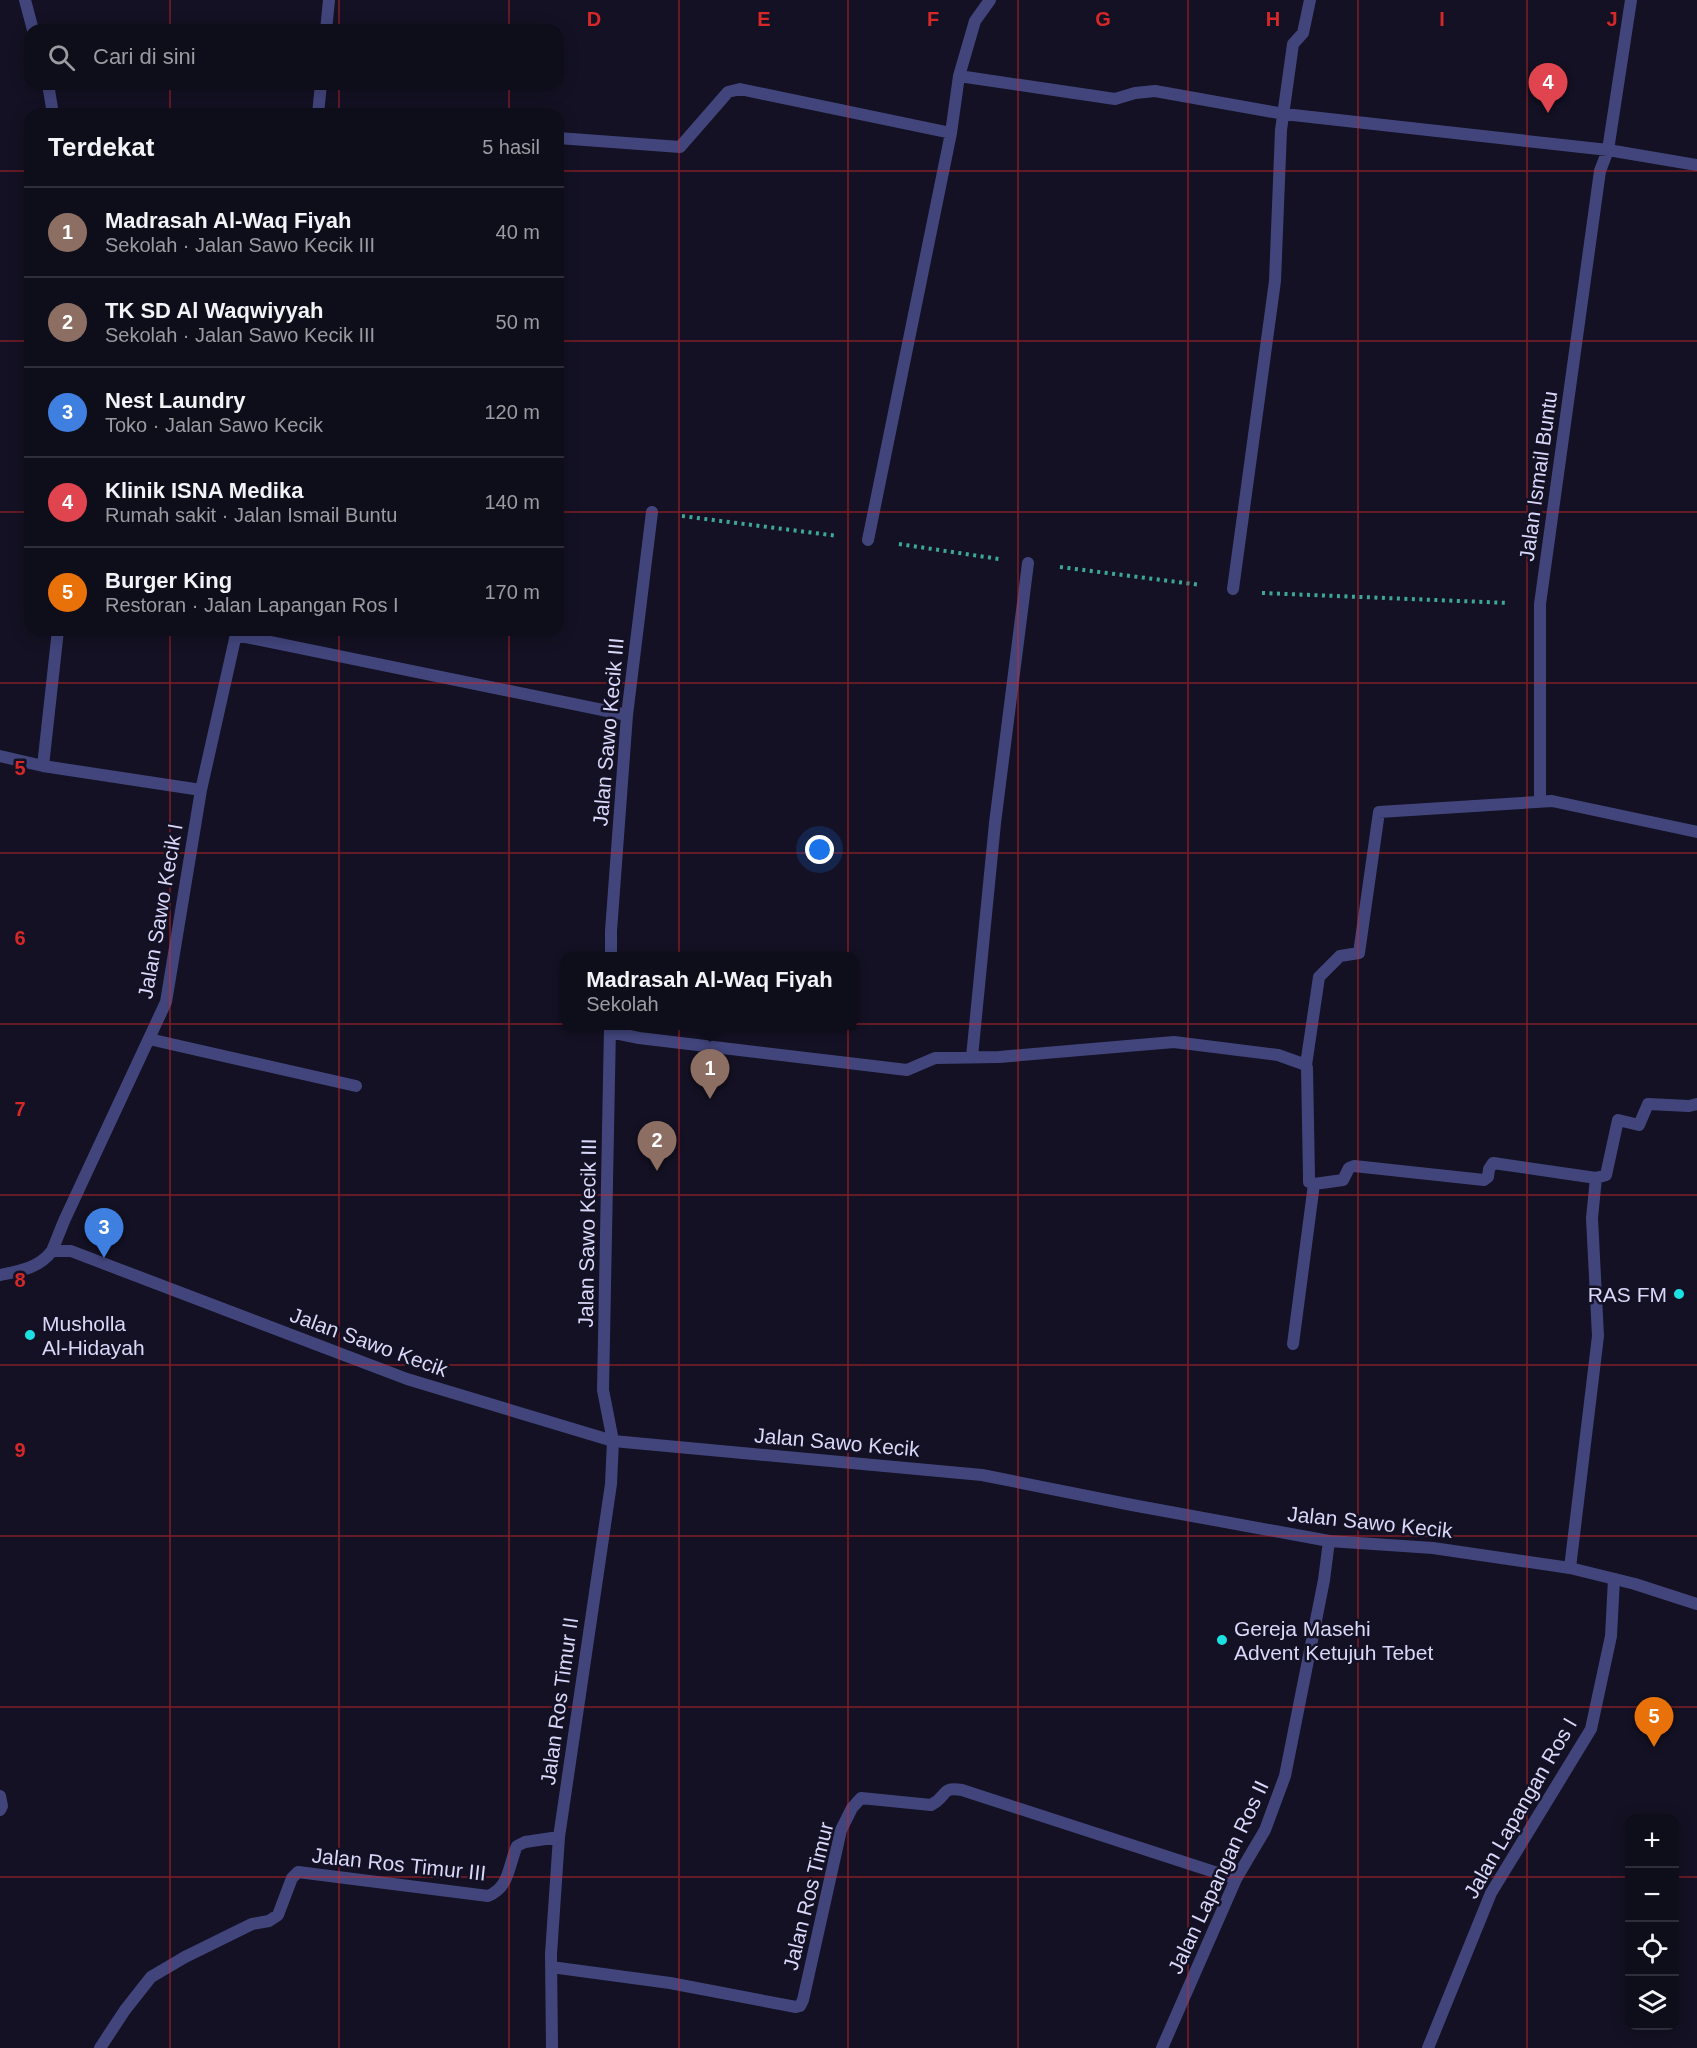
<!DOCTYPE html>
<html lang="id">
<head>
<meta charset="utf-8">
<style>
  body { margin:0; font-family:Helvetica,sans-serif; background:#1c1b27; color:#f1f3f6 }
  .controls { position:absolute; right:18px; bottom:18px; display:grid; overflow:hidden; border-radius:12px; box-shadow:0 3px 15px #0003 }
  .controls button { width:54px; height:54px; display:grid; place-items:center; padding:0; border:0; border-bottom:2px solid #2e2d39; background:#0e0d1a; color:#f1f3f6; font:30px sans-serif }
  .you { position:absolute; left:820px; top:850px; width:21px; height:21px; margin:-15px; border:4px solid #fff; border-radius:50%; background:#1a73e8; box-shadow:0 0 0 9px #1a73e833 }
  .badge { display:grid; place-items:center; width:39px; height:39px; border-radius:50%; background:#1ce1e2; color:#fff; font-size:20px; font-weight:700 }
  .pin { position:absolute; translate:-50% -50px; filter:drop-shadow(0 2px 3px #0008) }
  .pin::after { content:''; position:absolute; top:32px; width:21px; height:18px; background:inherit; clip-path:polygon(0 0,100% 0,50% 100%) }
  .popup { position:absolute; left:561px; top:952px; width:297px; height:78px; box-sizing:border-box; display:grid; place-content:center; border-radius:12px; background:#0e0d1a; filter:drop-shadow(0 2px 4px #0005); font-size:20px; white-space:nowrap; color:#9b9ca2 }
  .popup b { font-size:22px; color:#f1f3f6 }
  .popup::after { content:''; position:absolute; left:50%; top:100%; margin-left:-12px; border:12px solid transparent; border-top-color:#0e0d1a }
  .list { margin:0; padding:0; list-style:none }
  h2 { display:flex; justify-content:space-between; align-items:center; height:78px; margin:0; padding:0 24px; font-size:26px }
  h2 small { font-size:20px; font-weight:400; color:#9b9ca2 }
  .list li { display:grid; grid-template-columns:39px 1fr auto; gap:18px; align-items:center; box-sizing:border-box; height:90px; padding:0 24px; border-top:2px solid #2e2d39 }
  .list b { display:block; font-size:22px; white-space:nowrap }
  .list p { margin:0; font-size:20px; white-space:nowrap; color:#9b9ca2 }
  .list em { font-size:20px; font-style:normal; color:#9b9ca2 }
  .icon { flex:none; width:33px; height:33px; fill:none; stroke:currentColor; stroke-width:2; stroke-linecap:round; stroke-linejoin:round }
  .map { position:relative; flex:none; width:1697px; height:2048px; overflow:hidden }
  .search { position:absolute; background:#0e0d1a; box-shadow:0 3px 15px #0003; left:24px; top:24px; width:540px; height:66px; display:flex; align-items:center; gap:15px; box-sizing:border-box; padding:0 21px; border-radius:18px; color:#9b9ca2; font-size:22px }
  .panel { position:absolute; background:#0e0d1a; box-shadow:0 3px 15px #0003; left:24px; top:108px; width:540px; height:528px; border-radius:18px }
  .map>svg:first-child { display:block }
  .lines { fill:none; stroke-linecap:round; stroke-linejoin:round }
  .path { stroke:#3ea898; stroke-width:4; stroke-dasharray:3 4.5; stroke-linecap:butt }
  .minor { stroke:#42457c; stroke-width:12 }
  .tertiary { stroke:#42457c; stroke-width:12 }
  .grid { fill:none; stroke:#d62828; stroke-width:1.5; stroke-opacity:0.55 }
  .poi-dot { fill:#1ce1e2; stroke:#131123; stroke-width:2 }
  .labels { text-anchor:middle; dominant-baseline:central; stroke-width:5; stroke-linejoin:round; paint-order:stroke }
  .street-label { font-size:21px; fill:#d9d8fa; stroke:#131123 }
  .poi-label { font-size:21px; fill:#d9d8fa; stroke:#131123; text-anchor:start }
  .grid-label { font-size:20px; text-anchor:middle; font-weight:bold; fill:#d62828; stroke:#131123; stroke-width:5; stroke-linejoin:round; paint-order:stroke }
</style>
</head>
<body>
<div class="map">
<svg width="1697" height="2048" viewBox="0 0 1697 2048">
  <rect width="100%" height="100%" fill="#131123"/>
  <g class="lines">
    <!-- path -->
    <path class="path" d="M 682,516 L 838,536
      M 899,544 L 999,559
      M 1060,567 L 1201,585
      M 1262,593 L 1509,603"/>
    <!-- minor -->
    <path class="minor" d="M 25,0 L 33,30
      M 326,30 L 329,0
      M 959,76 L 1115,99 L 1135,93 L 1155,91 L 1284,114 L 1608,150 L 1697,165
      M 48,84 L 53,114
      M 318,114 L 321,84
      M 558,138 L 680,147 L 728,92 L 740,89 L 951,133
      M 868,540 L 951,133 L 959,76 L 975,21 L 990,0
      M 1233,589 L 1275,281 L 1281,130 L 1293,44 L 1303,33 L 1310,0
      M 236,635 L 627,715
      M 0,756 L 43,766 L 201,790
      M 43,766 L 58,630
      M 1540,802 L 1540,604 L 1600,171 L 1608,150 L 1631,0
      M 611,956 L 611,931 L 627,715 L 652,512
      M 610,1032 L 639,1038 L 907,1070 L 935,1058 L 999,1057 L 1174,1042 L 1278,1055 L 1306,1065 L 1307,1068 L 1309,1177 L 1309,1182 L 1314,1184 L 1343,1180 L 1349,1168 L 1354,1166 L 1484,1180 L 1488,1177 L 1489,1169 L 1493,1163 L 1596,1178 L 1592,1218 L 1598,1336 L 1570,1568
      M 149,1039 L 356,1086
      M 972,1057 L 995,823 L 1028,563
      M 1306,1065 L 1319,977 L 1340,956 L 1359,953 L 1379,812 L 1552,801 L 1697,832
      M 1596,1178 L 1606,1175 L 1618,1120 L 1639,1125 L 1648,1104 L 1689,1106 L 1697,1104
      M 52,1251 L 64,1221 L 166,1002 L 201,790 L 237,630
      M 1293,1344 L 1314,1184
      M 0,1796 L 2,1806 L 0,1810
      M 551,1967 L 670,1983 L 796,2007 L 800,2006 L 803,2000 L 841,1830 L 852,1808 L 861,1798 L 931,1805 C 948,1797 940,1786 962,1790 L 1236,1879
      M 100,2048 L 125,2010 L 151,1977 L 185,1957 L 252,1924 L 269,1921 L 278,1915 L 292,1878 L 298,1872 L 488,1896 C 510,1887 508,1866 517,1846 L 525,1842 L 559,1837
      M 552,2048 L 551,1954 L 559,1837 L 611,1484 L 613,1441 L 603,1390 L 610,1027
      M 1162,2048 L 1236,1879 L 1265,1830 L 1285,1776 L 1324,1580 L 1329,1541
      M 1428,2048 L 1491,1893 L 1591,1729 L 1611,1636 L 1614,1579"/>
    <!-- tertiary -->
    <path class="tertiary" d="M 0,1275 C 20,1271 39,1268 52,1251 L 71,1251 L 407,1379 L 613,1441 L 982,1475 L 1132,1505 L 1329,1541 L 1433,1548 L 1570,1568 L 1635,1584 L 1697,1604"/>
  </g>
  <!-- grid -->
  <path class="grid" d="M 170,0 L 170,30M 339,0 L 339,30M 509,0 L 509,30M 679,0 L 679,2048M 848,0 L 848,2048M 1018,0 L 1018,2048M 1188,0 L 1188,2048M 1358,0 L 1358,2048M 1527,0 L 1527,2048M 170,84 L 170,114M 339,84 L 339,114M 509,84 L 509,114M 0,171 L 30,171M 558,171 L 1697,171M 0,341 L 30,341M 558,341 L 1697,341M 0,512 L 30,512M 558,512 L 1697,512M 170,630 L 170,2048M 339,630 L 339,2048M 509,630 L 509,2048M 0,683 L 1697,683M 0,853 L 1697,853M 0,1024 L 1697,1024M 0,1195 L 1697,1195M 0,1365 L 1697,1365M 0,1536 L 1697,1536M 0,1707 L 1697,1707M 0,1877 L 1630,1877M 1674,1877 L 1697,1877"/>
  <!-- markers -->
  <g class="poi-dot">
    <circle cx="1679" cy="1294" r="6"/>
    <circle cx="30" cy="1335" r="6"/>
    <circle cx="1222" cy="1640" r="6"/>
  </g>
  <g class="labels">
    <!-- street labels -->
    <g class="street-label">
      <text transform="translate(1538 476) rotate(-82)">Jalan Ismail Buntu</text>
      <text transform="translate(608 732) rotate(-85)">Jalan Sawo Kecik III</text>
      <text transform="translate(160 911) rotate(-80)">Jalan Sawo Kecik I</text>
      <text transform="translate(587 1233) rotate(-89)">Jalan Sawo Kecik III</text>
      <text transform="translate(369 1342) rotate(20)">Jalan Sawo Kecik</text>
      <text transform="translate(837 1442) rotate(5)">Jalan Sawo Kecik</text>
      <text transform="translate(1370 1522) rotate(6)">Jalan Sawo Kecik</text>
      <text transform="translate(559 1701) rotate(-82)">Jalan Ros Timur II</text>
      <text transform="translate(1520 1808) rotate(-60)">Jalan Lapangan Ros I</text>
      <text transform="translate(399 1864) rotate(6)">Jalan Ros Timur III</text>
      <text transform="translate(1218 1877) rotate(-65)">Jalan Lapangan Ros II</text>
      <text transform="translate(808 1896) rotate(-76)">Jalan Ros Timur</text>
    </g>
    <!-- poi labels -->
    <g class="poi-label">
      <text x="1667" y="1294" text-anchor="end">RAS FM</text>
      <text x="42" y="1323">Musholla<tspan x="42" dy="24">Al-Hidayah</tspan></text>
      <text x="1234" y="1628">Gereja Masehi<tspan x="1234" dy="24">Advent Ketujuh Tebet</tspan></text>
    </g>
  </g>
  <g class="grid-label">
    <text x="594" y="26">D</text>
    <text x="764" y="26">E</text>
    <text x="933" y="26">F</text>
    <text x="1103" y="26">G</text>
    <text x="1273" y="26">H</text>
    <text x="1442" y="26">I</text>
    <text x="1612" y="26">J</text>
    <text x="20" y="775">5</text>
    <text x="20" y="945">6</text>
    <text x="20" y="1116">7</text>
    <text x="20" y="1287">8</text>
    <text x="20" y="1457">9</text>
  </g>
</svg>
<div class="controls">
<button>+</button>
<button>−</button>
<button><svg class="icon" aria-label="locate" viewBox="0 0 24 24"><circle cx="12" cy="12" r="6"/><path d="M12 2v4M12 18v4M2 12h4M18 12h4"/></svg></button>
<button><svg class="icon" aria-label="layers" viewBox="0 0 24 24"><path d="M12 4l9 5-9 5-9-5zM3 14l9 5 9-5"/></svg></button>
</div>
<div class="you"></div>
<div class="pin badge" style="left:710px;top:1099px;background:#8d6e63">1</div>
<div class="popup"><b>Madrasah Al-Waq Fiyah</b>Sekolah</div>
<div class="pin badge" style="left:657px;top:1171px;background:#8d6e63">2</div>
<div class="pin badge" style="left:104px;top:1258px;background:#3f7fe0">3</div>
<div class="pin badge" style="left:1548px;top:113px;background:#e0444e">4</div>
<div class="pin badge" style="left:1654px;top:1747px;background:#e8710a">5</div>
<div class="search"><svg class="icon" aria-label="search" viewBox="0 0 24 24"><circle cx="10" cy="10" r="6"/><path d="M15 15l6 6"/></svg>Cari di sini</div>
<section class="panel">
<h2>Terdekat<small>5 hasil</small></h2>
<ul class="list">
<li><span class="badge" style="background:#8d6e63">1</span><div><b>Madrasah Al-Waq Fiyah</b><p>Sekolah · Jalan Sawo Kecik III</p></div><em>40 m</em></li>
<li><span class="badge" style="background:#8d6e63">2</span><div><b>TK SD Al Waqwiyyah</b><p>Sekolah · Jalan Sawo Kecik III</p></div><em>50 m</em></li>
<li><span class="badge" style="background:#3f7fe0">3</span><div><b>Nest Laundry</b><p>Toko · Jalan Sawo Kecik</p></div><em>120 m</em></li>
<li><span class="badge" style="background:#e0444e">4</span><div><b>Klinik ISNA Medika</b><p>Rumah sakit · Jalan Ismail Buntu</p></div><em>140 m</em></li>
<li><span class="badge" style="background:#e8710a">5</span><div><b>Burger King</b><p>Restoran · Jalan Lapangan Ros I</p></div><em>170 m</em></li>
</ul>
</section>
</div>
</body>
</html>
